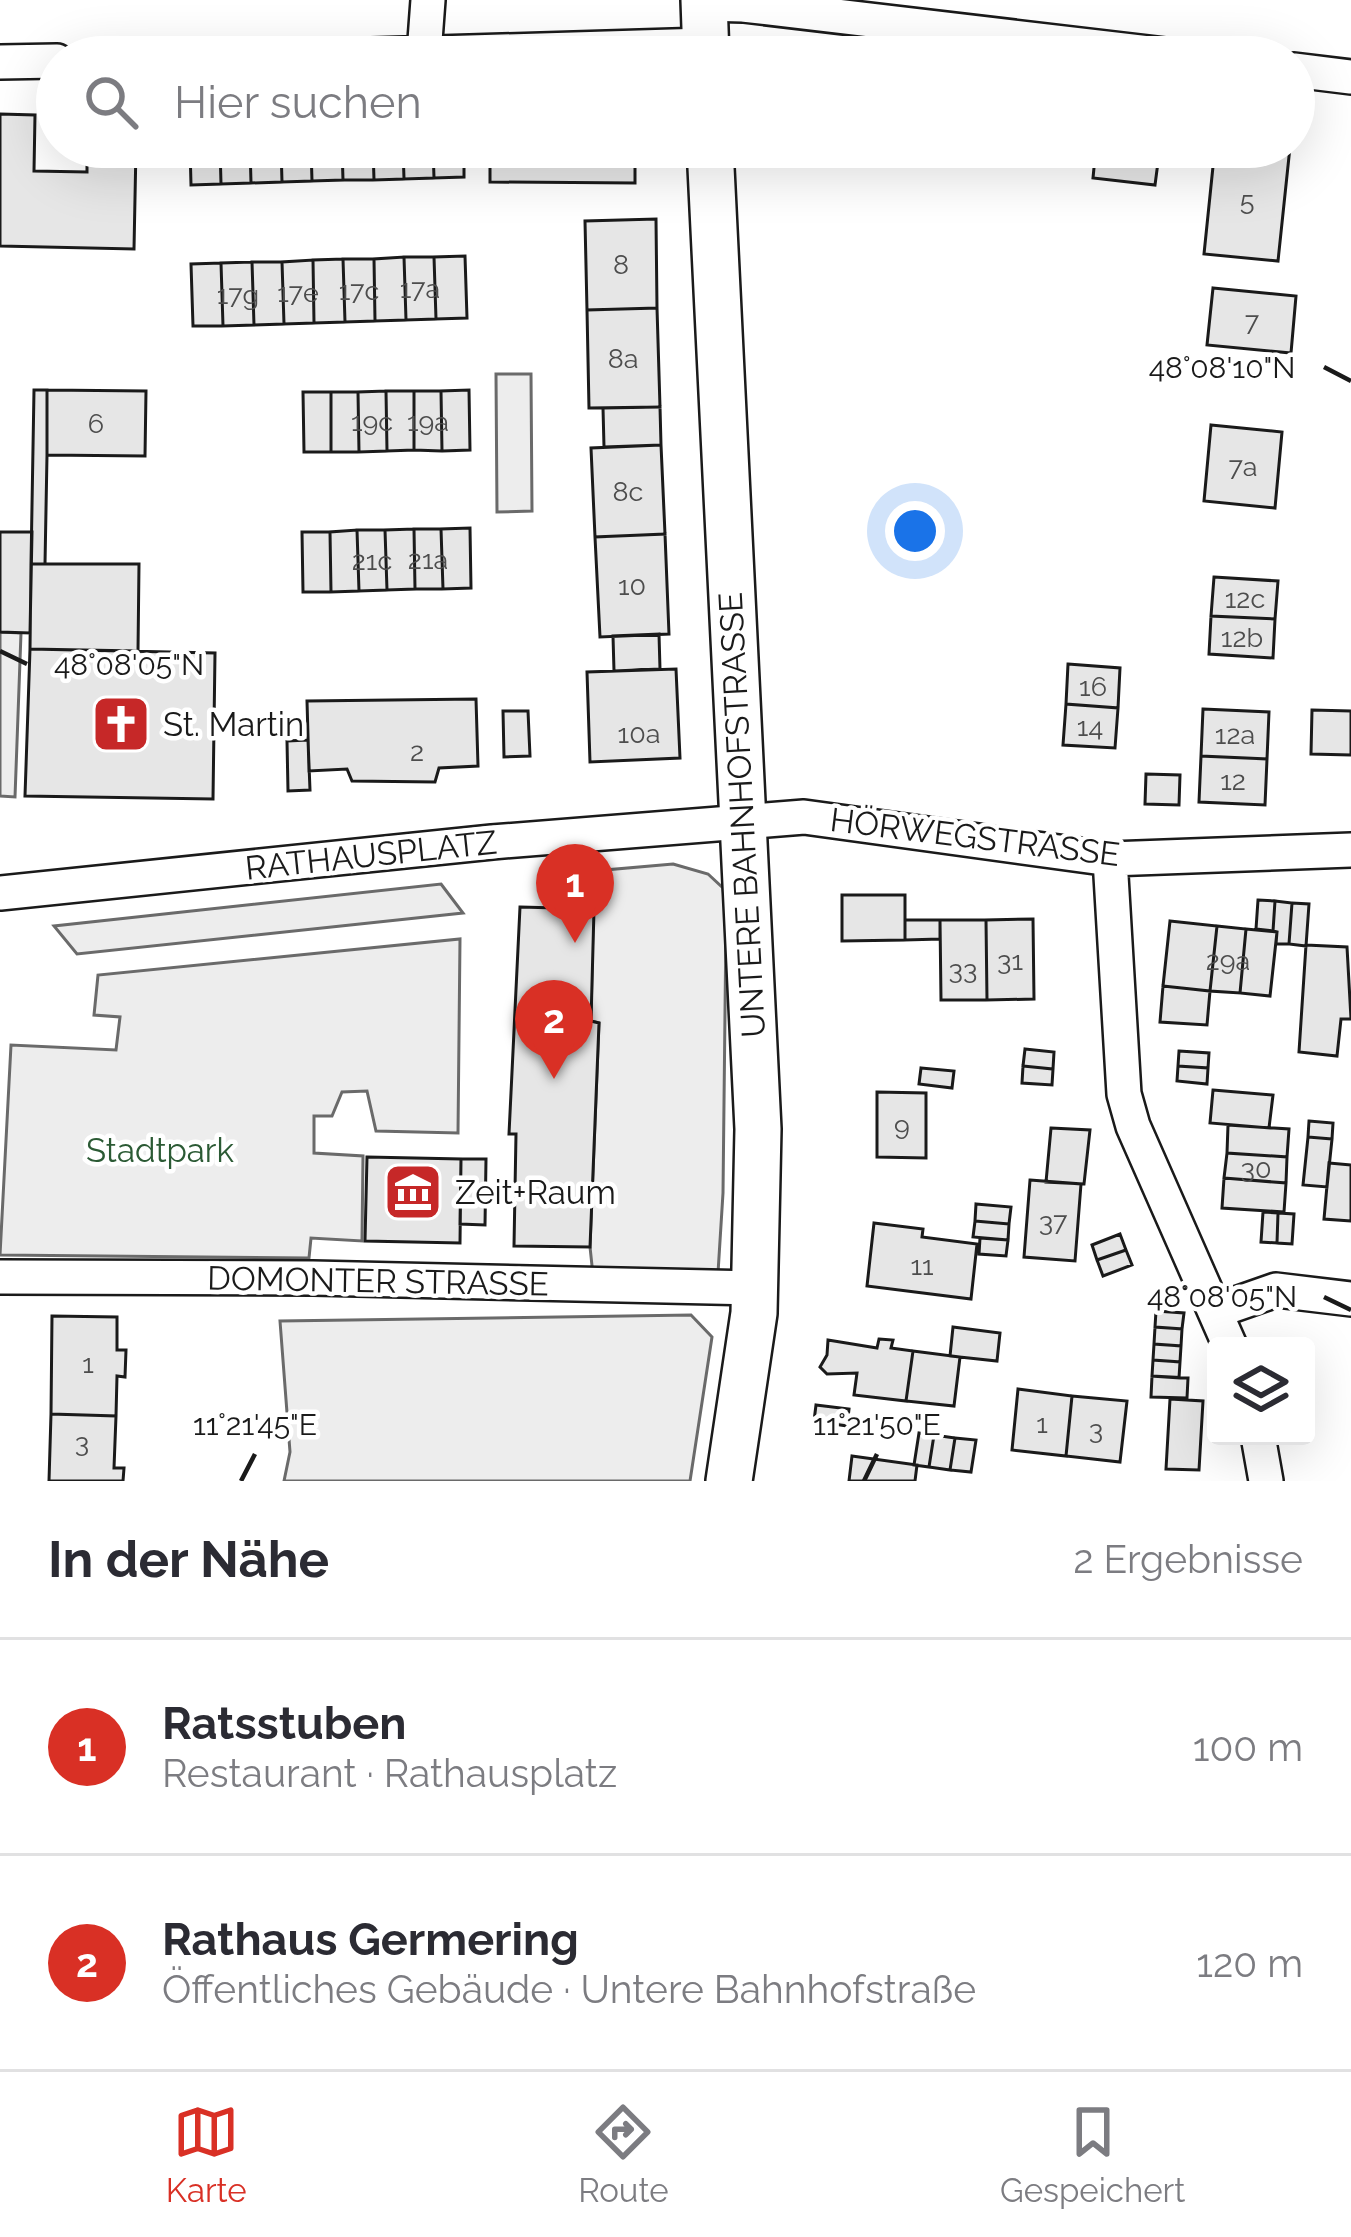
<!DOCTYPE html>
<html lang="de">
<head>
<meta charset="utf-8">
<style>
  body { margin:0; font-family:Raleway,sans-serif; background:#f2f2f3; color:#2b2b33 }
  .controls { position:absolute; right:36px; bottom:36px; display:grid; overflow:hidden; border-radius:12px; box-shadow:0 12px 48px #0002 }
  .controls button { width:108px; height:108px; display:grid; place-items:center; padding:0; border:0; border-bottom:3px solid #e1e1e2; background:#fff; color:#2b2b33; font:60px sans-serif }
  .you { position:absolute; left:915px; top:531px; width:42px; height:42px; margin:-30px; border:9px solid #fff; border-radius:50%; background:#1a73e8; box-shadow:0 0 0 18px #1a73e833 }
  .badge { display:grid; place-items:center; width:78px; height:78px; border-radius:50%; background:#d93025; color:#fff; font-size:39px; font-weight:700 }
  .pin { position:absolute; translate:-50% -99px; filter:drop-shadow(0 3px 6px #0008) }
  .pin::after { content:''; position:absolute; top:63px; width:42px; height:36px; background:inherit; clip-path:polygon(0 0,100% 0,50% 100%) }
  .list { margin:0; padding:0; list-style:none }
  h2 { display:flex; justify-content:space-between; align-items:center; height:156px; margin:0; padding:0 48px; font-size:51px }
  h2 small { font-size:39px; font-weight:400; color:#7c7c81 }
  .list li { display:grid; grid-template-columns:78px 1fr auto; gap:36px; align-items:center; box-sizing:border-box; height:216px; padding:0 48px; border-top:3px solid #e1e1e2 }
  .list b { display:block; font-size:45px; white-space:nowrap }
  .list p { margin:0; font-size:39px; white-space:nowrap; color:#7c7c81 }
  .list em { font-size:39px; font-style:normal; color:#7c7c81 }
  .icon { flex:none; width:66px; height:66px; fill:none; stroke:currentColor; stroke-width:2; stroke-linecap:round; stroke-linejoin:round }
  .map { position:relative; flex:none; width:1351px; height:1481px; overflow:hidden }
  .search { position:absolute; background:#fff; box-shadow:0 12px 48px #0002; left:36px; right:36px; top:36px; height:132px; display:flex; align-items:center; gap:30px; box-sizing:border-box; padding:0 42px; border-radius:66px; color:#7c7c81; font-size:45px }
  .sheet { height:588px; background:#fff }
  nav { display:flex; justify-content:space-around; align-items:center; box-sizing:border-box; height:168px; border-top:3px solid #e1e1e2; background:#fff; font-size:33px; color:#7c7c81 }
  nav a { display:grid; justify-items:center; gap:6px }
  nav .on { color:#d93025 }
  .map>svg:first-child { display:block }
  .built { fill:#ededed; stroke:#6a6a6a; stroke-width:3 }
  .building { fill:#e6e6e6; stroke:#1a1a1a; stroke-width:3 }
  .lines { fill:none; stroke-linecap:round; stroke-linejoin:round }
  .street-casing { stroke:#1a1a1a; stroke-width:38 }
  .secondary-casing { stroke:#1a1a1a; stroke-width:50 }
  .street { stroke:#fff; stroke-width:33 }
  .secondary { stroke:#fff; stroke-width:45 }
  .ticks { fill:none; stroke:#1a1a1a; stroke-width:4.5 }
  .labels { text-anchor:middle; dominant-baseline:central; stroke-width:9; stroke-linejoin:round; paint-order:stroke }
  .number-label { font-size:27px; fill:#4d4d4d }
  .poi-label { font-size:33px; fill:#1a1a1a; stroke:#fff; text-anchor:start }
  .street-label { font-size:33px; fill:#1a1a1a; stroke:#fff }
  .park-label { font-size:33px; fill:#2b5a34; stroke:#fff }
  .ticks-label { font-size:30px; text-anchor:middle; fill:#1a1a1a; stroke:#fff; stroke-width:9; stroke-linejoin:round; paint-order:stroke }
</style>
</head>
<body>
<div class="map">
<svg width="1351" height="1481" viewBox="0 0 1351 1481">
  <rect width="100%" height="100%" fill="#fff"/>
  <!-- built -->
  <path class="built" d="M 496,374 L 531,374 L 532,511 L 497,512 Z
    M 0,632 L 21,633 L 15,797 L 0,796 Z
    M 673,864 L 708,874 L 723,888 L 726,923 L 723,1193 L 718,1273 L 593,1275 L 590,1247 L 599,1023 L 591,1021 L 594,871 Z
    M 441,884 L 463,913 L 77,954 L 54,926 Z
    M 460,939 L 458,1133 L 376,1131 L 367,1091 L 342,1092 L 332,1116 L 314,1116 L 314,1153 L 363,1156 L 362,1241 L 311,1238 L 309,1258 L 0,1255 L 11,1045 L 116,1050 L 120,1017 L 94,1015 L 98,975 Z
    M 691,1315 L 712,1337 L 690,1481 L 284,1481 L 290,1452 L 280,1321 Z"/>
  <!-- building -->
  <path class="building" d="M 0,114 L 35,115 L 34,171 L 87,172 L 87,147 L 136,147 L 134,249 L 0,246 Z
    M 190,147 L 220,147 L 221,184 L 191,185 Z
    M 220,147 L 250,147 L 251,183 L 221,184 Z
    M 250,147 L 281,147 L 282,182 L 251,183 Z
    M 281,147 L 311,147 L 312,181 L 282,182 Z
    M 311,147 L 342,147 L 343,180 L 312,181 Z
    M 342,147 L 373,147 L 374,180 L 343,180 Z
    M 373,147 L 403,147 L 404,179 L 374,180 Z
    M 403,147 L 433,147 L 434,178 L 404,179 Z
    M 433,147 L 464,147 L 464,177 L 434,178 Z
    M 490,147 L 635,147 L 635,183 L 490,182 Z
    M 1096,147 L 1160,147 L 1155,185 L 1093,178 Z
    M 1215,147 L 1290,147 L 1278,261 L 1204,254 Z
    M 656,219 L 657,308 L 587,310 L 585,221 Z
    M 465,256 L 467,318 L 436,319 L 434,257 Z
    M 404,257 L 434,257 L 436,319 L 406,320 Z
    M 404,257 L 406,320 L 375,321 L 374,259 Z
    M 343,259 L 374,259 L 375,321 L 345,322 Z
    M 343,259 L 345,322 L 314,323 L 313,260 Z
    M 313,260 L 314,323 L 284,324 L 282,262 Z
    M 252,262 L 282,262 L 284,324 L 254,325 Z
    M 252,262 L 254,325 L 223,326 L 221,263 Z
    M 221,263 L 223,326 L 193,326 L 191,264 Z
    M 1213,288 L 1296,296 L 1291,353 L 1207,345 Z
    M 657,308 L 660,407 L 589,408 L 587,310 Z
    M 34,390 L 47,390 L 47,455 L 45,564 L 31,564 Z
    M 47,390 L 146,391 L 145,456 L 47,455 Z
    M 469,390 L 470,450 L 442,451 L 441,391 Z
    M 386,391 L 414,391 L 414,450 L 387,451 Z
    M 386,391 L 387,451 L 359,452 L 358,392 Z
    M 414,391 L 441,391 L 442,451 L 414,450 Z
    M 303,392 L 331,392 L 331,452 L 304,452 Z
    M 331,392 L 358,392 L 359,452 L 331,452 Z
    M 660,407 L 661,445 L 604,447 L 603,408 Z
    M 1211,425 L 1282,432 L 1275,508 L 1204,501 Z
    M 661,445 L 665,534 L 595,537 L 591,448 Z
    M 470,528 L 471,588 L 443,589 L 441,529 Z
    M 414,529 L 441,529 L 443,589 L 415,589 Z
    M 414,529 L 415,589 L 387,590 L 385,530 Z
    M 357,530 L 385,530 L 387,590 L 359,591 Z
    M 357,530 L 359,591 L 331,592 L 330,532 Z
    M 0,532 L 32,532 L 30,633 L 0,632 Z
    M 302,532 L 330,532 L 331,592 L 303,592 Z
    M 665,534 L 669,634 L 600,637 L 595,537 Z
    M 31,564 L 139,564 L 138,651 L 30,649 Z
    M 1214,577 L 1278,581 L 1275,619 L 1211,616 Z
    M 1211,616 L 1275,619 L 1273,658 L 1209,654 Z
    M 659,634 L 660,669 L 614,671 L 613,636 Z
    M 30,649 L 215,653 L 213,799 L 25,796 Z
    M 1068,664 L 1120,668 L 1118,708 L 1066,704 Z
    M 676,669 L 680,758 L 590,762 L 587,672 Z
    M 476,699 L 478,766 L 439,768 L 435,782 L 352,781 L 347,769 L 309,771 L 307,701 Z
    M 1066,704 L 1118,708 L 1115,748 L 1063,745 Z
    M 1203,709 L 1269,712 L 1267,759 L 1201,756 Z
    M 1312,710 L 1351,711 L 1351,755 L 1311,754 Z
    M 503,711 L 528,711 L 530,756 L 504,757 Z
    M 308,740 L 310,790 L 288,791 L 287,741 Z
    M 1201,756 L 1267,759 L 1265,805 L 1199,802 Z
    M 1146,774 L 1180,775 L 1179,805 L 1145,804 Z
    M 842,895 L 905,895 L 905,940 L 842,941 Z
    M 1258,900 L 1275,901 L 1273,931 L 1256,929 Z
    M 1275,901 L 1292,903 L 1289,944 L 1276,944 L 1277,932 L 1273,931 Z
    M 1292,903 L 1309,904 L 1306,946 L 1289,944 Z
    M 520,907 L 594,909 L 591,1021 L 599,1023 L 590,1247 L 514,1246 L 516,1134 L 509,1134 Z
    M 1033,919 L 1034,999 L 987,1000 L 986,920 Z
    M 905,920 L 940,920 L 940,939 L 905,940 Z
    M 940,920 L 986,920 L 987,1000 L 941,1000 Z
    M 1170,921 L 1217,926 L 1210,991 L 1163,986 Z
    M 1217,926 L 1246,929 L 1240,993 L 1210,991 Z
    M 1246,929 L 1277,932 L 1270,996 L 1240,993 Z
    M 1306,945 L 1347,947 L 1351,1019 L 1341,1019 L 1337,1056 L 1299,1052 Z
    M 1163,986 L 1210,991 L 1207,1025 L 1160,1022 Z
    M 1025,1049 L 1054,1052 L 1053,1069 L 1023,1066 Z
    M 1179,1051 L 1209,1053 L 1208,1068 L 1178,1066 Z
    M 1023,1066 L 1053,1069 L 1052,1085 L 1022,1083 Z
    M 1178,1066 L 1208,1068 L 1207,1084 L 1177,1081 Z
    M 921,1068 L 954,1071 L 952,1088 L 919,1084 Z
    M 1213,1090 L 1273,1095 L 1269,1128 L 1210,1123 Z
    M 877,1092 L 926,1093 L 926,1158 L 877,1157 Z
    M 1309,1121 L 1333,1123 L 1332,1139 L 1308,1137 Z
    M 1228,1125 L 1289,1129 L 1287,1157 L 1227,1153 Z
    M 1051,1128 L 1090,1130 L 1084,1184 L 1046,1182 Z
    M 1308,1137 L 1332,1139 L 1327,1187 L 1303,1185 Z
    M 1227,1153 L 1287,1157 L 1286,1183 L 1224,1178 Z
    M 367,1157 L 461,1159 L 460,1243 L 365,1241 Z
    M 461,1159 L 486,1159 L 485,1225 L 460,1224 Z
    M 1329,1163 L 1351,1165 L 1351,1221 L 1324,1219 Z
    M 1224,1178 L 1286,1183 L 1284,1212 L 1222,1208 Z
    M 1030,1180 L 1081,1184 L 1075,1261 L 1024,1257 Z
    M 976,1204 L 1011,1207 L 1009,1224 L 975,1221 Z
    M 1263,1212 L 1278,1213 L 1277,1243 L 1261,1242 Z
    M 1278,1213 L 1294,1214 L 1292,1244 L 1277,1243 Z
    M 975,1221 L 1009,1224 L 1008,1240 L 973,1237 Z
    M 874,1223 L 923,1229 L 922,1237 L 977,1244 L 971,1299 L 867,1286 Z
    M 1120,1234 L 1126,1250 L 1097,1260 L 1092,1245 Z
    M 980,1238 L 1008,1240 L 1006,1256 L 979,1254 Z
    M 1126,1250 L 1132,1265 L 1103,1276 L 1097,1260 Z
    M 1156,1311 L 1184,1313 L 1182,1329 L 1155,1327 Z
    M 52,1316 L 117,1317 L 117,1350 L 126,1350 L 125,1377 L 117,1376 L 116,1416 L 51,1414 Z
    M 953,1327 L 1000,1333 L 997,1361 L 950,1356 Z
    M 1155,1327 L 1182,1329 L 1181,1346 L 1154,1344 Z
    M 879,1339 L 893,1340 L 891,1348 L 913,1351 L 906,1401 L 854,1395 L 857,1373 L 827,1374 L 820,1367 L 827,1355 L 828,1340 L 877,1348 Z
    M 1154,1344 L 1181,1346 L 1180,1362 L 1153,1360 Z
    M 913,1351 L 960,1357 L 954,1406 L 906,1401 Z
    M 1153,1360 L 1180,1362 L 1179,1378 L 1152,1376 Z
    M 1152,1376 L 1188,1378 L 1187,1398 L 1151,1397 Z
    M 1018,1389 L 1072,1396 L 1066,1456 L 1012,1450 Z
    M 1072,1396 L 1127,1401 L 1120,1462 L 1066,1456 Z
    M 1170,1399 L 1203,1401 L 1199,1470 L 1166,1469 Z
    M 816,1405 L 849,1409 L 847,1426 L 814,1421 Z
    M 51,1414 L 116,1416 L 114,1468 L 124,1468 L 123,1481 L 49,1481 Z
    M 919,1433 L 934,1435 L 929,1467 L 914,1465 Z
    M 934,1435 L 955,1438 L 950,1470 L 929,1467 Z
    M 955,1438 L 976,1440 L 971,1472 L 950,1470 Z
    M 852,1456 L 917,1465 L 915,1481 L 849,1481 Z"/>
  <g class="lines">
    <defs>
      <path id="street" d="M 704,4 L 743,5 L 1183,57
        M 424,54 L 428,0
        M 305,57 L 705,45
        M 0,62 L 57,61
        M 1294,70 L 1351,77
        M 1110,859 L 1124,1094 L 1133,1126 L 1230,1346
        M 0,893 L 492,842 L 804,817 L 1110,859 L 1351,850
        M 0,1277 L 313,1278 L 756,1288
        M 1216,1311 L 1276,1290 L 1351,1299
        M 1258,1436 L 1266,1481"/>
      <path id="secondary" d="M 704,0 L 706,57
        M 710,147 L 758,1129 L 754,1313 L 729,1481"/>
    </defs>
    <!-- street casing -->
    <use href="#street" class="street-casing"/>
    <!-- secondary casing -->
    <use href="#secondary" class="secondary-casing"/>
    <!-- street -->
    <use href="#street" class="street"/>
    <!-- secondary -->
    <use href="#secondary" class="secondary"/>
  </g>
  <!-- ticks -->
  <path class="ticks" d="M 1324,367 L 1351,381M 0,651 L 27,664M 1324,1297 L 1351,1310M 241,1481 L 255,1454M 864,1481 L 877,1454"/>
  <!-- icons -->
  <defs>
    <symbol id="church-square" viewBox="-11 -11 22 22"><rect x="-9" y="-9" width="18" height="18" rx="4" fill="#c62828" stroke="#fff"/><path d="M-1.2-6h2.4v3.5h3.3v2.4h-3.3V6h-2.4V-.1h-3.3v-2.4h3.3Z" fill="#fff"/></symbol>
    <symbol id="museum-square" viewBox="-11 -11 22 22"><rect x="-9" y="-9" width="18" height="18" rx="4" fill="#c62828" stroke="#fff"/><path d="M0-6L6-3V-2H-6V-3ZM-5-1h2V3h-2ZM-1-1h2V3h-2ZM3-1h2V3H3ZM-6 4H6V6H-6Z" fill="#fff"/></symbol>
  </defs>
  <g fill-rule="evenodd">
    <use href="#church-square" x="88" y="691" width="66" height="66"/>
    <use href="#museum-square" x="380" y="1159" width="66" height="66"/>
  </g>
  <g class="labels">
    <!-- number labels -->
    <g class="number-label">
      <text x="1247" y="200">5</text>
      <text x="621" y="264">8</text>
      <text x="420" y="288">17a</text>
      <text x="359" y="290">17c</text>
      <text x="298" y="292">17e</text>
      <text x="238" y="294">17g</text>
      <text x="1252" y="321">7</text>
      <text x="623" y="358">8a</text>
      <text x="372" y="421">19c</text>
      <text x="428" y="421">19a</text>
      <text x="96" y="423">6</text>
      <text x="1243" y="466">7a</text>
      <text x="628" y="491">8c</text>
      <text x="428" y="559">21a</text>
      <text x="372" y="560">21c</text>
      <text x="632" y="585">10</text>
      <text x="1245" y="598">12c</text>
      <text x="1242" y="637">12b</text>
      <text x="1093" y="686">16</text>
      <text x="1090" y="726">14</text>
      <text x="639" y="733">10a</text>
      <text x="1235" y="734">12a</text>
      <text x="417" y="751">2</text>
      <text x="1233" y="780">12</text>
      <text x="1010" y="960">31</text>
      <text x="1228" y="960">29a</text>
      <text x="963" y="969">33</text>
      <text x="902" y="1125">9</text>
      <text x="1256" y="1168">30</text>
      <text x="1053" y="1221">37</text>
      <text x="922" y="1265">11</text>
      <text x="88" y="1363">1</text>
      <text x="1042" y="1423">1</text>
      <text x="1096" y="1429">3</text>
      <text x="82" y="1442">3</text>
    </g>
    <!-- poi labels -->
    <g class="poi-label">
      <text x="163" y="724">St. Martin</text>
      <text x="455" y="1192">Zeit+Raum</text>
    </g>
    <!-- street labels -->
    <g class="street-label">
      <text transform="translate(742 815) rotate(-93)">UNTERE BAHNHOFSTRASSE</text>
      <text transform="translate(975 837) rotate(7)">HÖRWEGSTRASSE</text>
      <text transform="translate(371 855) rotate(-6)">RATHAUSPLATZ</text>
      <text transform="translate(378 1281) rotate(1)">DOMONTER STRASSE</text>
    </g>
    <!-- park labels -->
    <g class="park-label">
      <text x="160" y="1150">Stadtpark</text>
    </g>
  </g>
  <g class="ticks-label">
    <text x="1222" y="378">48°08'10"N</text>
    <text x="129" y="675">48°08'05"N</text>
    <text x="1222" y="1307">48°08'05"N</text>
    <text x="255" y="1435">11°21'45"E</text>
    <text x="877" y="1435">11°21'50"E</text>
  </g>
</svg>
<div class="controls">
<button><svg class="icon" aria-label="layers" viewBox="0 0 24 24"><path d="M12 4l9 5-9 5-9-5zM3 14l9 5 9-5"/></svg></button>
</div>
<div class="you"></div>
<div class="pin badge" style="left:575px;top:943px">1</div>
<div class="pin badge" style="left:554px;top:1079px">2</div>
<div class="search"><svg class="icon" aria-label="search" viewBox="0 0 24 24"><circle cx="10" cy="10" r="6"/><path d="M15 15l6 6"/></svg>Hier suchen</div>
</div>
<section class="sheet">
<h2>In der Nähe<small>2 Ergebnisse</small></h2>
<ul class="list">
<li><span class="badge">1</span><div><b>Ratsstuben</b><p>Restaurant · Rathausplatz</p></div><em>100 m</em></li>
<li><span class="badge">2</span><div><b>Rathaus Germering</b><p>Öffentliches Gebäude · Untere Bahnhofstraße</p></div><em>120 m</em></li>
</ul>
</section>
<nav>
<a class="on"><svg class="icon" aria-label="map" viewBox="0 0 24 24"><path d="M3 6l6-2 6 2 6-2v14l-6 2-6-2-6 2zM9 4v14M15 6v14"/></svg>Karte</a>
<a><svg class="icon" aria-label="directions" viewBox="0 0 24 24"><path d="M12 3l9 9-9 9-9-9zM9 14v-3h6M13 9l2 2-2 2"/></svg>Route</a>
<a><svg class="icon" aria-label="saved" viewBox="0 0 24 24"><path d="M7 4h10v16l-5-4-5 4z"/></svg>Gespeichert</a>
</nav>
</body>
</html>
